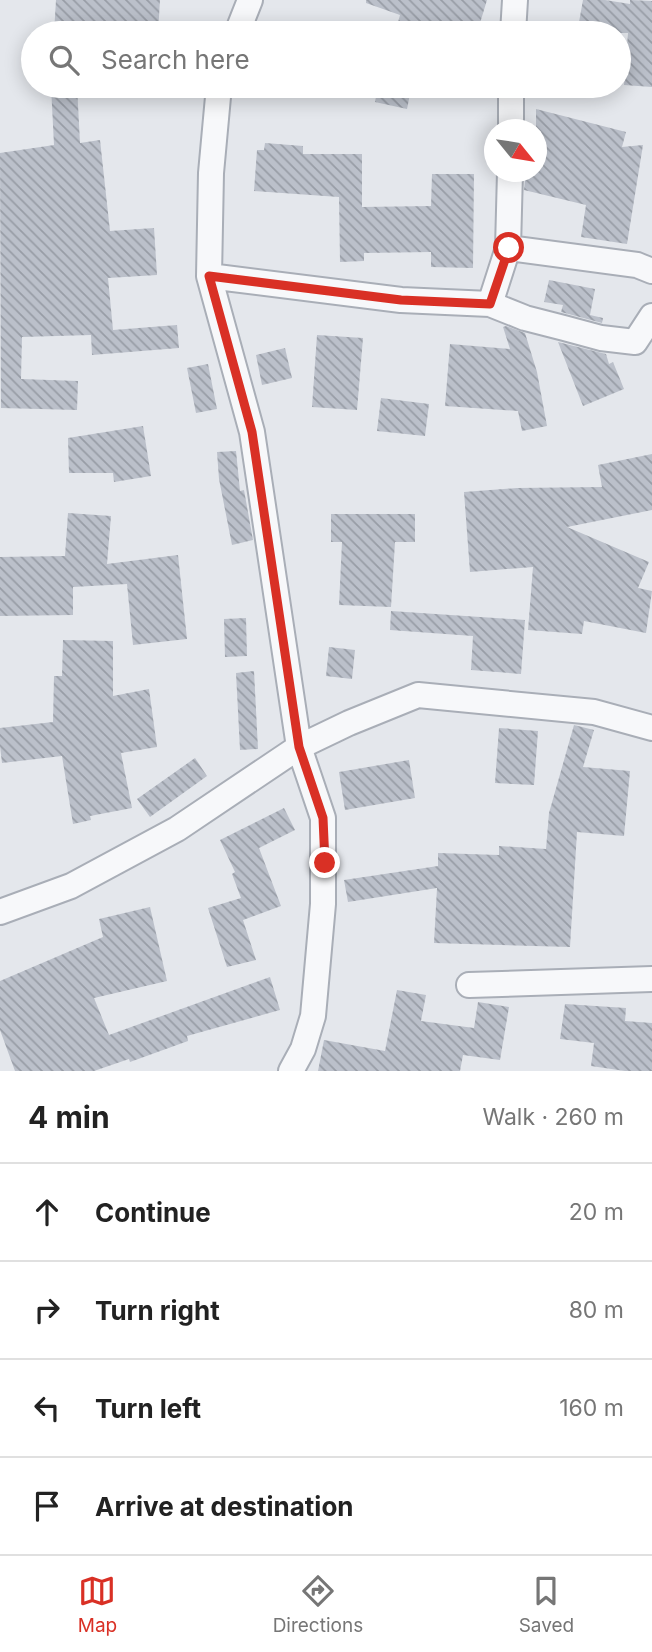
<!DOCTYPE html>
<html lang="en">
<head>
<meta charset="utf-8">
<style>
  body { margin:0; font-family:Inter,sans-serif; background:#f2f2f2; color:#222 }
  .compass { position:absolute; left:484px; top:119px; width:63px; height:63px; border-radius:50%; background:#fff; box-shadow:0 4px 18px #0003; rotate:120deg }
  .stop { position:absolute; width:21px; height:21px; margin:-16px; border:5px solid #d93025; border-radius:50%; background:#fff }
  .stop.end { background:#d93025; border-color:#fff; box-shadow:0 2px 7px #0008 }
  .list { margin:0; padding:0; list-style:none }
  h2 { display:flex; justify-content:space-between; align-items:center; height:91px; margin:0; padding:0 28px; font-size:30px }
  h2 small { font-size:23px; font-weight:400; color:#767676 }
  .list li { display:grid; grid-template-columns:46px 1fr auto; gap:21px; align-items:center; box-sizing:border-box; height:98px; padding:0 28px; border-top:2px solid #e0e0e0 }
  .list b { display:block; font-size:26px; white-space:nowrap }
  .list em { font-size:23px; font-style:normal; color:#767676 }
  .icon { flex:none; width:38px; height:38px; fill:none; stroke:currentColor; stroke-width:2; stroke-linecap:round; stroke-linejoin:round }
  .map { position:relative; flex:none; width:652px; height:1071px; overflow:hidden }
  .search { position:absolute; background:#fff; box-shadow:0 4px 18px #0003; left:21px; right:21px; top:21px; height:77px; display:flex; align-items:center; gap:18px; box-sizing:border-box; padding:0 24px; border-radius:38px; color:#767676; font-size:26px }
  .sheet { height:483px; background:#fff }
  nav { display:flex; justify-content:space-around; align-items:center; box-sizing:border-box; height:98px; border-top:2px solid #e0e0e0; background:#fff; font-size:19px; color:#767676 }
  nav a { display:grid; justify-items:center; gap:4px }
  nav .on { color:#d93025 }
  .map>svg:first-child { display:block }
  .building { fill:url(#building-back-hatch) }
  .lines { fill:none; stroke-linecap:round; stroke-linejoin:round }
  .minor-casing { stroke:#a9aeb7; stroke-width:28 }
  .minor { stroke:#f7f8fa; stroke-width:24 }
  .route { stroke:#d93025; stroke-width:9 }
</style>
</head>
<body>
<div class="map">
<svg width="652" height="1071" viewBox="0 0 652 1071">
  <defs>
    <pattern id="building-back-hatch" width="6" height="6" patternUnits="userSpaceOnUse" patternTransform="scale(1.75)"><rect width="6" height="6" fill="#bbc0ca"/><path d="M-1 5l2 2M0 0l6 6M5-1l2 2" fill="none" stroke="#989da6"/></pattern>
  </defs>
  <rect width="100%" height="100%" fill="#e4e7ec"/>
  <!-- building -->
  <path class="building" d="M 56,0 L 160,0 L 158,33 L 54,33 Z
    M 366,0 L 487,0 L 477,33 L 395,33 L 400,15 L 366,3 Z
    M 583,0 L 605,0 L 630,4 L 630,0 L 652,1 L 652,87 L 624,85 L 628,33 L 577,33 Z
    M 51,86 L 77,86 L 80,143 L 100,140 L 110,231 L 154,228 L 157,275 L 108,278 L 113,330 L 177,325 L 179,348 L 92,355 L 91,335 L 22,337 L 21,379 L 78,381 L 77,410 L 1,408 L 0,153 L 54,145 Z
    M 378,86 L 397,86 L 411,89 L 407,109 L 375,102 Z
    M 536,109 L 626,132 L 622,147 L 643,145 L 627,244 L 581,237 L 586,205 L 524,190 L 526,172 L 536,172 Z
    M 265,143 L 303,146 L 303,154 L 362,154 L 362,207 L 431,206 L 432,174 L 474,174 L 473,268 L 431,267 L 431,252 L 364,253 L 364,261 L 340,262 L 339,197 L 254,191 L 257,150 L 264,150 Z
    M 549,280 L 595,289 L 590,315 L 603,318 L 602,323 L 561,312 L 563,305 L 544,302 Z
    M 506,326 L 525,333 L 537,372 L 547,426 L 522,431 L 518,411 L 445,406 L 450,344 L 510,349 L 503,327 Z
    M 317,335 L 363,338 L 357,410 L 312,407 Z
    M 558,342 L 606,354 L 609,364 L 613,362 L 624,389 L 583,406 Z
    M 285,348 L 292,378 L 262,385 L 256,355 Z
    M 208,364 L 217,409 L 196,413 L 187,368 Z
    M 381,398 L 429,404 L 425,436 L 377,431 Z
    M 143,426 L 151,476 L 114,482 L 113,473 L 69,473 L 68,438 Z
    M 236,451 L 240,491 L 244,490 L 253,540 L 232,545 L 219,479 L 217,452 Z
    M 652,454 L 652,510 L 567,527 L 649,562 L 638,588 L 652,591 L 646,633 L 584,621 L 582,634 L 528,630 L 533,567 L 470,572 L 464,492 L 517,488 L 602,487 L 598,465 Z
    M 68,513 L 111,516 L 107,564 L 178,555 L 187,639 L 133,645 L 127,584 L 73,587 L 73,615 L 0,616 L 0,557 L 65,556 Z
    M 331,514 L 415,514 L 415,542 L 395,542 L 391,607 L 339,605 L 342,542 L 331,542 Z
    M 391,611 L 525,620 L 521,674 L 471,670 L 473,636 L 390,630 Z
    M 246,618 L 247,656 L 225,657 L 224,619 Z
    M 63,640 L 113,641 L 113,696 L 149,689 L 157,747 L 121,753 L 132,808 L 90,816 L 91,820 L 73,824 L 62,756 L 2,763 L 0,746 L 0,728 L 53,722 L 54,676 L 62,676 Z
    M 329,647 L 355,650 L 352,679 L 326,676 Z
    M 254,671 L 258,749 L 240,750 L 236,673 Z
    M 574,725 L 594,730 L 583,767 L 630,771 L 624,836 L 577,832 L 570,947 L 434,943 L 437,888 L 348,902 L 344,880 L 438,866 L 438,853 L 499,855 L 499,846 L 546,849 L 549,813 Z
    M 499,728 L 538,731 L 534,785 L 495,783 Z
    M 195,758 L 207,776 L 150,817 L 137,799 Z
    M 409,760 L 415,798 L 345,810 L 339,772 Z
    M 284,808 L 295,830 L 259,848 L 281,906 L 243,920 L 256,960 L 227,967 L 208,908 L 241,898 L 232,874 L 235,872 L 220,840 Z
    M 150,907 L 167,981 L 94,998 L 109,1035 L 270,977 L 280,1010 L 187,1036 L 188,1041 L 130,1062 L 129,1059 L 94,1071 L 15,1071 L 0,1030 L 0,981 L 103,937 L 99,919 Z
    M 397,990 L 426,995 L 421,1021 L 474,1028 L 478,1002 L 509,1007 L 500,1060 L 463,1055 L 460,1071 L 318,1071 L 324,1040 L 385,1051 Z
    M 565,1004 L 626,1008 L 625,1021 L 652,1023 L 652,1071 L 625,1071 L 591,1066 L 594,1043 L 560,1039 Z"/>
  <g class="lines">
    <defs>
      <path id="minor" d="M 237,33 L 250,0
        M 513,33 L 515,0
        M 219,86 L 211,173 L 209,276 L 252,432 L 299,747 L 323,818 L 323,904 L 313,1016 L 303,1049 L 291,1071
        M 511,130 L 511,86
        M 508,248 L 637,265 L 652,271
        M 209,276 L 401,300 L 490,304 L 525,318 L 564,328 L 601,338 L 635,342 L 652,316
        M 490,304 L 508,248 L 510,172
        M 0,912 L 71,886 L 177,829 L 299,747 L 349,723 L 418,695 L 594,712 L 652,728
        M 469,985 L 652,979"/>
    </defs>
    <!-- minor casing -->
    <use href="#minor" class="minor-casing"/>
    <!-- minor -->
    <use href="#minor" class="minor"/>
  </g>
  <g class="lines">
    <!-- route -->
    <path class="route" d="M 325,863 L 323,818 L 299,747 L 252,432 L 209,276 L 401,300 L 490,304 L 509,248"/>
  </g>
</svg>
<svg class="compass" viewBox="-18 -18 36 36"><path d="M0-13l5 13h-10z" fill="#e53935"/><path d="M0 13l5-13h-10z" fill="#767676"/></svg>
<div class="stop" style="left:509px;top:248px"></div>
<div class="stop end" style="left:325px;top:863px"></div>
<div class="search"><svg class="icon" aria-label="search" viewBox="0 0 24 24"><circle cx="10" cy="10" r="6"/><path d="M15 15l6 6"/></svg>Search here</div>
</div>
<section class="sheet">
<h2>4 min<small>Walk · 260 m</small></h2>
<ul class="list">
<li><svg class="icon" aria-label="ahead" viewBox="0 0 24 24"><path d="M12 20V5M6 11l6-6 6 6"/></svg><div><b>Continue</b></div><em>20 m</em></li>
<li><svg class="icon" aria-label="right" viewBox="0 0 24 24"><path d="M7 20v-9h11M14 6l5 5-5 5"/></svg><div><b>Turn right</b></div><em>80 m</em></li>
<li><svg class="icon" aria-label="left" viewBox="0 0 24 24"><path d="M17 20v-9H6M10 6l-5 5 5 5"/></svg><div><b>Turn left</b></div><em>160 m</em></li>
<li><svg class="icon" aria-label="arrive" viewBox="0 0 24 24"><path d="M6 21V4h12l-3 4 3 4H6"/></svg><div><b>Arrive at destination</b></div></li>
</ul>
</section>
<nav>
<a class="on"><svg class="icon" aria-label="map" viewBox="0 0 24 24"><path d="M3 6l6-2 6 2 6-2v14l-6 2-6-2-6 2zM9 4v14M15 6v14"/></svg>Map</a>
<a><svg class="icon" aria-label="directions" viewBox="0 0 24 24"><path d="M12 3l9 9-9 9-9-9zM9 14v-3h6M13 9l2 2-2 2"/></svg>Directions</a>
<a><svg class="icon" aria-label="saved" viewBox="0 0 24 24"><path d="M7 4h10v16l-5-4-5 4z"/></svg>Saved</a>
</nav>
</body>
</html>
